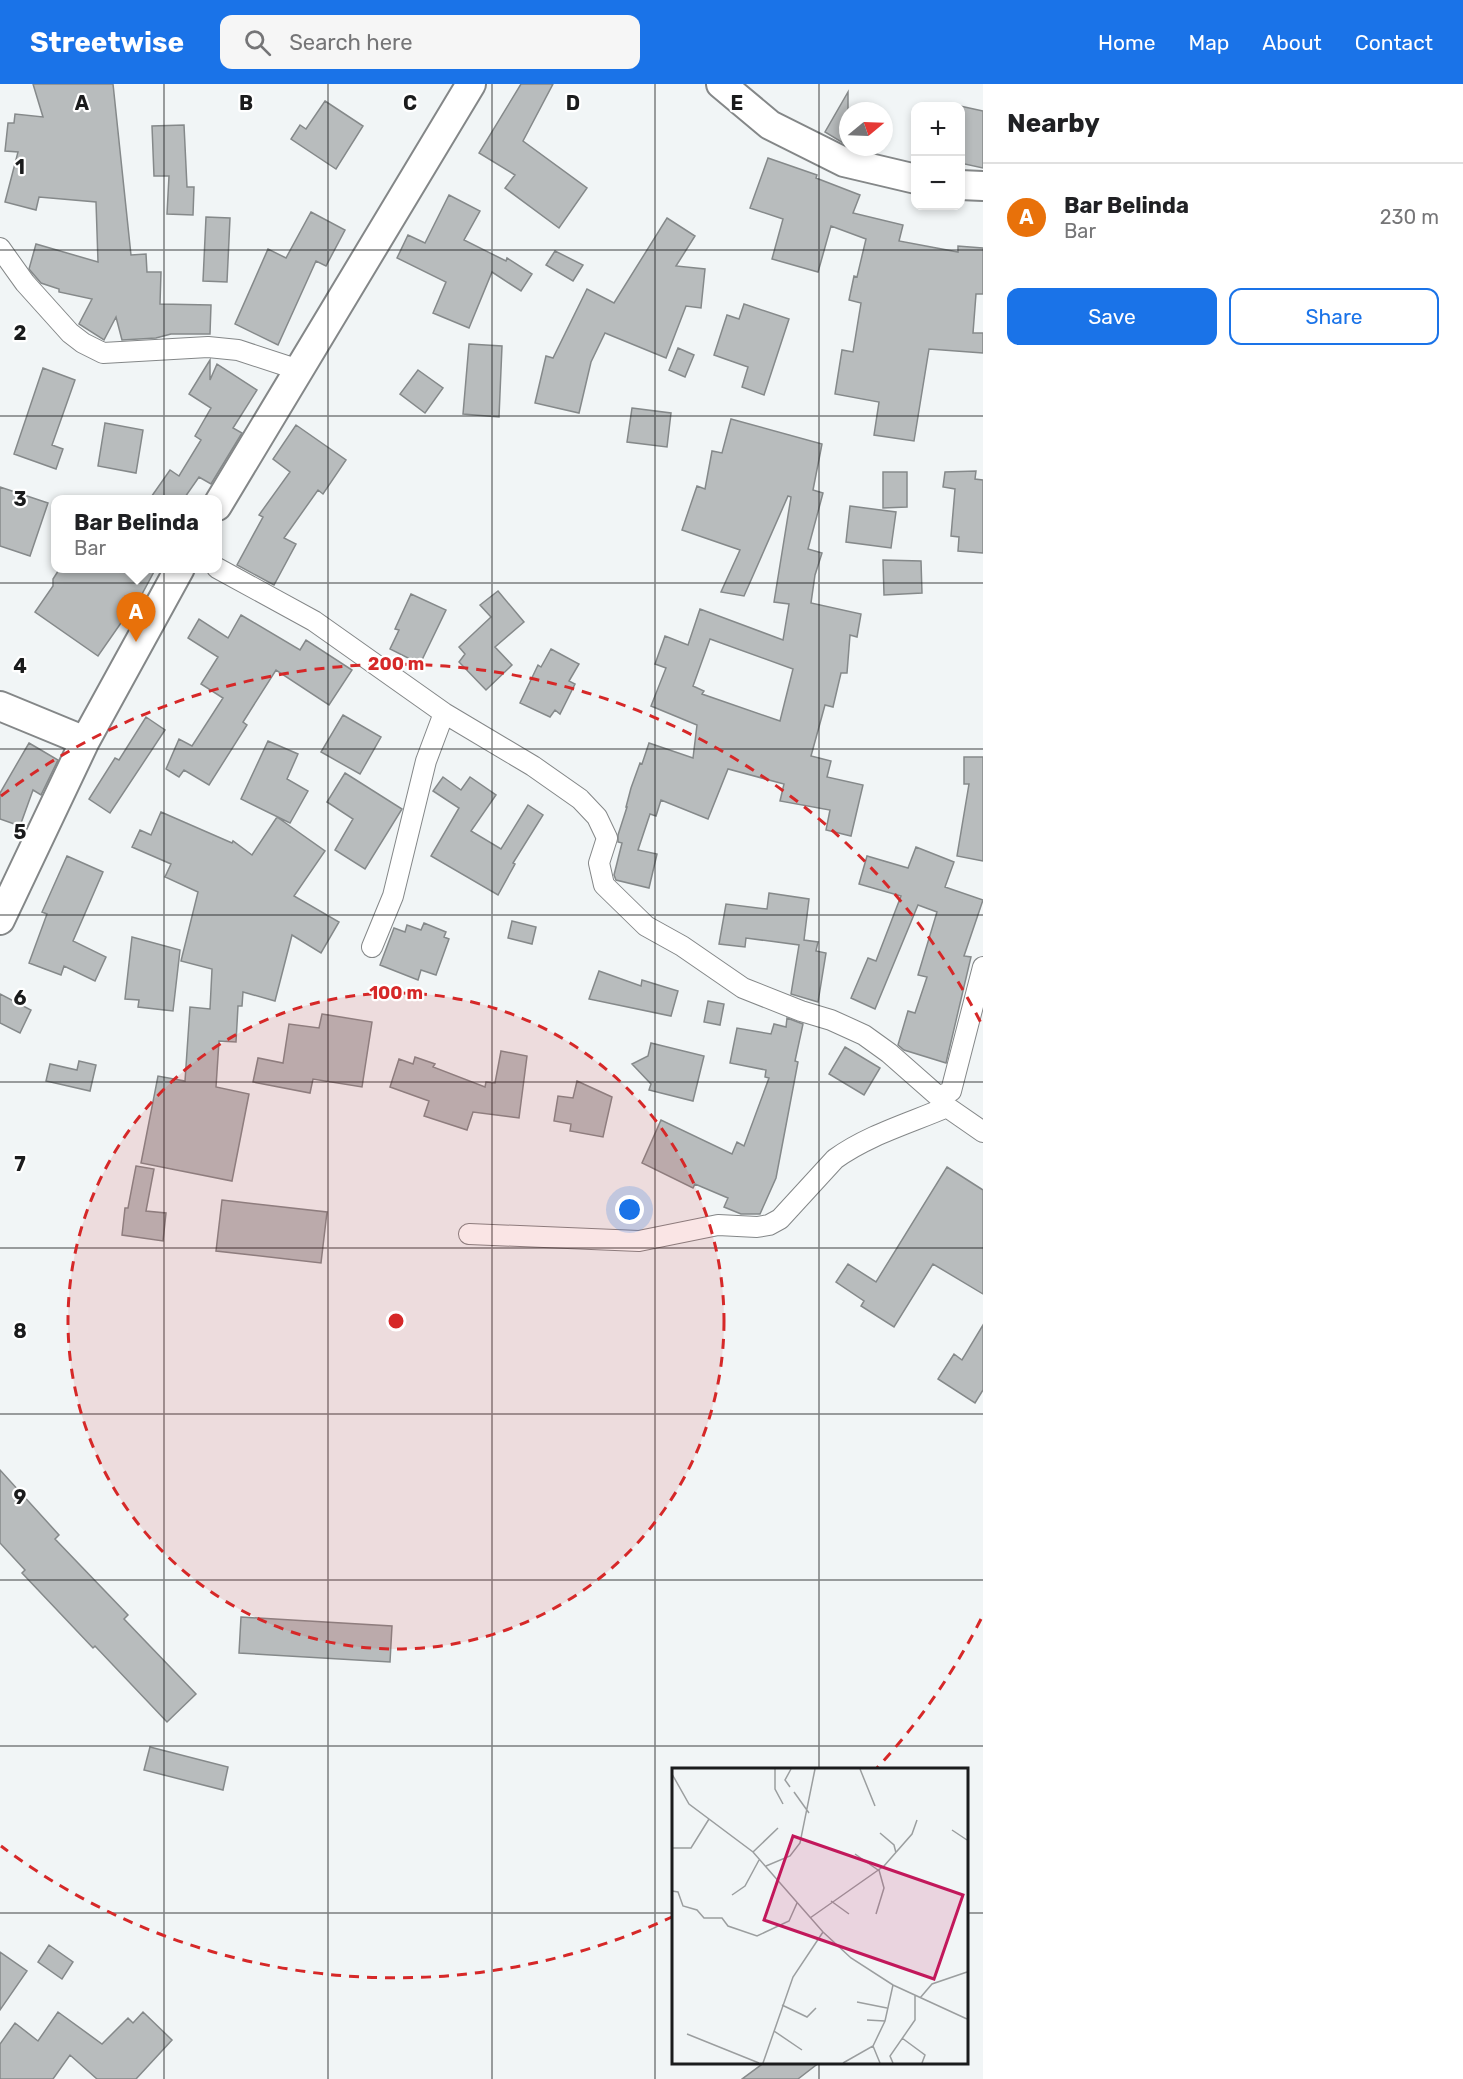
<!DOCTYPE html>
<html lang="en">
<head>
<meta charset="utf-8">
<style>
  body { margin:0; font-family:Rubik,sans-serif; background:#f6f6f6; color:#202124 }
  .controls { position:absolute; right:18px; top:18px; display:grid; overflow:hidden; border-radius:12px; box-shadow:0 3px 9px #0003 }
  .controls button { width:54px; height:54px; display:grid; place-items:center; padding:0; border:0; border-bottom:2px solid #e0e0e0; background:#fff; color:#202124; font:30px sans-serif }
  .compass { position:absolute; left:839px; top:18px; width:54px; height:54px; border-radius:50%; background:#fff; box-shadow:0 3px 9px #0003; rotate:71deg }
  .you { position:absolute; left:630px; top:1126px; width:21px; height:21px; margin:-15px; border:4px solid #fff; border-radius:50%; background:#1a73e8; box-shadow:0 0 0 9px #1a73e833 }
  .badge { display:grid; place-items:center; width:39px; height:39px; border-radius:50%; background:#1a73e8; color:#fff; font-size:20px; font-weight:700 }
  .pin { position:absolute; translate:-50% -50px; filter:drop-shadow(0 2px 3px #0008) }
  .pin::after { content:''; position:absolute; top:32px; width:21px; height:18px; background:inherit; clip-path:polygon(0 0,100% 0,50% 100%) }
  .popup { position:absolute; left:51px; top:411px; width:171px; height:78px; box-sizing:border-box; display:grid; place-content:center; border-radius:12px; background:#fff; filter:drop-shadow(0 2px 4px #0005); font-size:20px; white-space:nowrap; color:#757577 }
  .popup b { font-size:22px; color:#202124 }
  .popup::after { content:''; position:absolute; left:50%; top:100%; margin-left:-12px; border:12px solid transparent; border-top-color:#fff }
  .list { margin:0; padding:0; list-style:none }
  h2 { display:flex; justify-content:space-between; align-items:center; height:78px; margin:0; padding:0 24px; font-size:26px }
  h2 small { font-size:20px; font-weight:400; color:#757577 }
  .list li { display:grid; grid-template-columns:39px 1fr auto; gap:18px; align-items:center; box-sizing:border-box; height:108px; padding:0 24px; border-top:2px solid #e0e0e0 }
  .list b { display:block; font-size:22px; white-space:nowrap }
  .list p { margin:0; font-size:20px; white-space:nowrap; color:#757577 }
  .list em { font-size:20px; font-style:normal; color:#757577 }
  .actions { display:flex; gap:12px; padding:18px 24px }
  .actions a { flex:1; padding:14px 0; border:2px solid #1a73e8; border-radius:12px; text-align:center; font-size:21px; color:#1a73e8 }
  .actions .main { background:#1a73e8; color:#fff }
  .icon { flex:none; width:33px; height:33px; fill:none; stroke:currentColor; stroke-width:2; stroke-linecap:round; stroke-linejoin:round }
  .map { position:relative; flex:none; width:983px; height:1995px; overflow:hidden }
  header { display:flex; align-items:center; gap:36px; box-sizing:border-box; height:84px; padding:0 30px; background:#1a73e8; color:#fff }
  header strong { font-size:28px }
  nav { display:flex; gap:33px; margin-inline-start:auto; font-size:21px }
  .search { width:420px; height:54px; background:#f6f6f6; display:flex; align-items:center; gap:15px; box-sizing:border-box; padding:0 21px; border-radius:12px; color:#757577; font-size:22px }
  main { display:flex }
  aside { flex:1; background:#fff }
  .map>svg:first-child { display:block }
  .building { fill:#b8bcbd; stroke:#85898a; stroke-width:1.5; fill-rule:evenodd }
  .lines { fill:none; stroke-linecap:round; stroke-linejoin:round }
  .street-casing { stroke:#848788; stroke-width:22 }
  .secondary-casing { stroke:#848788; stroke-width:32 }
  .street { stroke:#fff; stroke-width:20 }
  .secondary { stroke:#fff; stroke-width:28 }
  .grid { fill:none; stroke:#1a1b1c; stroke-width:1.5; stroke-opacity:0.55 }
  .ring { fill:none; stroke:#d62828; stroke-width:3; stroke-dasharray:10 8 }
  .inset-road { fill:none; stroke:#9b9e9f; stroke-width:1.5 }
  .view { fill:#c2185b; fill-opacity:0.15; stroke:#c2185b; stroke-width:3 }
  .inset-edge { fill:none; stroke:#1a1b1c; stroke-width:3 }
  .grid-label { font-size:20px; text-anchor:middle; font-weight:bold; fill:#1a1b1c; stroke:#fff; stroke-width:4.5; stroke-linejoin:round; paint-order:stroke }
  .centre { fill:#d62828; stroke:#fff; stroke-width:3 }
  .ring-label { font-size:18px; text-anchor:middle; font-weight:bold; fill:#d62828; stroke:#fff; stroke-width:4.5; stroke-linejoin:round; paint-order:stroke }
</style>
</head>
<body>
<header>
<strong>Streetwise</strong>
<div class="search"><svg class="icon" aria-label="search" viewBox="0 0 24 24"><circle cx="10" cy="10" r="6"/><path d="M15 15l6 6"/></svg>Search here</div>
<nav><a>Home</a><a>Map</a><a>About</a><a>Contact</a></nav>
</header>
<main>
<div class="map">
<svg width="983" height="1995" viewBox="0 0 983 1995">
  <rect width="100%" height="100%" fill="#f1f5f6"/>
  <!-- building -->
  <path class="building" d="M 33,0 L 113,0 L 131,171 L 146,170 L 147,188 L 161,188 L 160,220 L 211,221 L 210,250 L 171,250 L 156,254 L 122,256 L 116,233 L 104,256 L 79,240 L 92,215 L 59,208 L 59,205 L 41,199 L 29,185 L 36,160 L 98,178 L 96,118 L 39,113 L 36,126 L 5,118 L 18,68 L 5,67 L 8,39 L 14,39 L 15,30 L 43,33 Z
    M 521,0 L 553,0 L 523,57 L 587,104 L 559,144 L 505,104 L 515,91 L 479,69 Z
    M 848,8 L 848,62 L 825,48 Z
    M 325,17 L 363,42 L 336,85 L 291,55 L 300,41 L 306,45 Z
    M 960,22 L 983,27 L 983,84 L 960,79 Z
    M 184,41 L 187,103 L 194,103 L 193,131 L 167,130 L 169,92 L 154,92 L 152,42 Z
    M 768,74 L 817,91 L 816,94 L 860,111 L 853,129 L 903,141 L 899,157 L 958,168 L 958,162 L 983,164 L 983,210 L 976,210 L 973,249 L 983,249 L 983,269 L 929,265 L 914,357 L 874,351 L 879,318 L 835,310 L 842,266 L 853,268 L 861,219 L 849,216 L 854,192 L 857,193 L 866,155 L 831,142 L 818,188 L 772,175 L 783,135 L 750,124 Z
    M 449,111 L 480,127 L 464,156 L 506,177 L 507,174 L 532,190 L 521,207 L 492,188 L 469,244 L 433,229 L 446,198 L 397,174 L 408,151 L 425,159 Z
    M 311,128 L 345,146 L 326,182 L 316,177 L 278,261 L 235,240 L 268,165 L 286,174 Z
    M 206,133 L 230,134 L 227,198 L 203,197 Z
    M 667,134 L 695,152 L 676,182 L 705,185 L 701,224 L 686,222 L 666,274 L 605,249 L 591,278 L 579,329 L 535,319 L 546,272 L 553,274 L 587,205 L 614,219 Z
    M 555,167 L 583,181 L 573,197 L 546,181 Z
    M 744,220 L 789,235 L 764,311 L 742,303 L 748,283 L 714,271 L 727,231 L 739,235 Z
    M 469,260 L 502,262 L 499,333 L 463,330 Z
    M 678,264 L 694,271 L 685,293 L 669,286 Z
    M 210,276 L 210,296 L 217,280 L 257,306 L 233,344 L 242,349 L 211,400 L 199,393 L 183,416 L 149,416 L 170,386 L 179,392 L 201,356 L 195,352 L 211,324 L 189,310 Z
    M 43,284 L 75,296 L 52,361 L 63,365 L 56,385 L 14,370 Z
    M 418,286 L 443,304 L 425,329 L 400,310 Z
    M 632,324 L 671,329 L 667,363 L 627,358 Z
    M 731,335 L 822,360 L 813,406 L 823,409 L 808,465 L 822,469 L 815,491 L 811,519 L 861,530 L 857,553 L 850,551 L 847,589 L 841,589 L 833,623 L 825,621 L 811,672 L 831,677 L 827,693 L 863,701 L 851,752 L 826,746 L 830,726 L 780,717 L 784,700 L 728,685 L 708,735 L 661,716 L 656,732 L 650,730 L 638,766 L 657,770 L 649,804 L 616,796 L 614,791 L 622,759 L 618,758 L 618,751 L 627,723 L 626,723 L 631,704 L 640,679 L 642,680 L 649,659 L 693,674 L 697,641 L 651,622 L 666,584 L 655,580 L 665,552 L 688,561 L 700,525 L 783,556 L 789,520 L 774,518 L 791,413 L 788,412 L 744,512 L 721,508 L 740,466 L 682,446 L 697,402 L 705,405 L 712,367 L 722,369 ZM 710,555 L 793,585 L 780,637 L 702,610 L 704,607 L 693,602 Z
    M 105,339 L 143,346 L 136,389 L 98,382 Z
    M 296,341 L 346,376 L 323,410 L 318,406 L 284,454 L 296,460 L 274,501 L 237,481 L 263,433 L 259,431 L 290,388 L 273,375 Z
    M 976,387 L 975,395 L 983,396 L 983,469 L 958,467 L 959,453 L 951,452 L 955,405 L 943,403 L 945,388 Z
    M 883,388 L 907,388 L 907,423 L 883,424 Z
    M 0,403 L 48,419 L 30,472 L 0,462 Z
    M 850,422 L 896,428 L 891,464 L 846,458 Z
    M 883,476 L 921,477 L 922,509 L 884,511 Z
    M 60,484 L 156,484 L 127,538 L 123,536 L 98,572 L 35,528 L 53,502 L 53,495 Z
    M 498,507 L 524,538 L 495,563 L 512,581 L 486,606 L 459,578 L 465,570 L 459,563 L 491,533 L 480,521 Z
    M 411,510 L 446,526 L 420,580 L 390,565 L 399,546 L 395,545 Z
    M 241,531 L 300,566 L 306,556 L 352,586 L 329,621 L 276,586 L 243,638 L 247,641 L 209,701 L 184,686 L 179,693 L 166,685 L 179,655 L 192,662 L 223,614 L 201,600 L 218,573 L 188,554 L 199,535 L 228,554 Z
    M 551,565 L 579,580 L 569,597 L 575,600 L 560,630 L 555,626 L 550,633 L 520,619 L 538,581 L 541,583 Z
    M 343,631 L 381,653 L 360,690 L 321,668 Z
    M 146,633 L 165,646 L 110,729 L 89,715 L 115,674 L 119,676 Z
    M 268,657 L 298,670 L 287,695 L 308,707 L 290,739 L 241,715 Z
    M 29,659 L 58,676 L 41,711 L 33,706 L 20,742 L 0,735 L 0,709 Z
    M 964,673 L 983,673 L 983,777 L 957,772 L 969,700 L 964,700 Z
    M 345,689 L 402,725 L 365,785 L 335,766 L 353,735 L 327,718 Z
    M 443,693 L 461,706 L 470,693 L 496,711 L 471,747 L 501,765 L 528,721 L 543,731 L 513,779 L 515,780 L 498,811 L 431,772 L 459,724 L 433,707 Z
    M 161,728 L 232,759 L 233,757 L 252,771 L 277,733 L 325,767 L 294,812 L 339,838 L 321,869 L 292,851 L 275,917 L 243,908 L 242,922 L 238,922 L 236,958 L 219,957 L 216,1003 L 249,1010 L 232,1097 L 141,1079 L 158,992 L 185,997 L 190,923 L 210,925 L 212,885 L 181,877 L 198,808 L 165,793 L 171,780 L 132,763 L 140,746 L 151,751 Z
    M 916,763 L 954,778 L 945,803 L 983,816 L 964,872 L 971,873 L 946,979 L 904,966 L 898,961 L 908,927 L 915,929 L 927,893 L 918,891 L 937,828 L 918,821 L 875,925 L 851,914 L 868,874 L 876,877 L 901,812 L 859,800 L 867,772 L 908,784 Z
    M 67,772 L 103,788 L 73,857 L 106,873 L 95,897 L 64,882 L 61,891 L 29,879 L 47,830 L 42,828 Z
    M 769,809 L 809,815 L 804,856 L 818,858 L 816,867 L 826,869 L 818,918 L 791,910 L 799,861 L 746,854 L 745,863 L 719,860 L 726,820 L 767,825 Z
    M 512,837 L 536,843 L 532,860 L 508,854 Z
    M 424,839 L 446,848 L 444,853 L 449,855 L 436,891 L 421,886 L 418,896 L 380,881 L 394,844 L 405,848 L 407,841 L 421,846 Z
    M 132,853 L 180,866 L 173,927 L 138,923 L 139,916 L 125,915 Z
    M 599,887 L 641,902 L 642,896 L 678,907 L 671,932 L 589,915 Z
    M 0,910 L 31,926 L 20,949 L 0,939 Z
    M 708,917 L 724,920 L 720,941 L 704,938 Z
    M 322,930 L 372,938 L 362,1003 L 313,995 L 310,1009 L 253,998 L 258,974 L 283,979 L 289,940 L 319,944 Z
    M 787,934 L 803,940 L 795,977 L 798,978 L 776,1094 L 760,1130 L 741,1130 L 724,1123 L 728,1114 L 695,1100 L 693,1104 L 642,1079 L 661,1036 L 732,1070 L 737,1058 L 744,1062 L 769,994 L 765,993 L 766,986 L 730,979 L 737,944 L 771,950 L 774,940 L 786,943 Z
    M 651,959 L 704,972 L 693,1017 L 649,1006 L 651,1000 L 632,980 L 648,972 Z
    M 845,963 L 880,984 L 864,1011 L 829,990 Z
    M 501,967 L 527,972 L 519,1034 L 473,1028 L 467,1046 L 424,1032 L 429,1017 L 390,1003 L 399,975 L 413,980 L 415,973 L 435,980 L 433,983 L 485,1003 L 486,998 L 495,999 Z
    M 79,977 L 96,981 L 90,1007 L 46,997 L 50,980 L 77,986 Z
    M 577,997 L 612,1013 L 603,1053 L 570,1047 L 571,1040 L 554,1037 L 558,1012 L 573,1014 Z
    M 136,1082 L 154,1085 L 146,1127 L 166,1129 L 163,1157 L 122,1151 L 125,1124 L 128,1124 Z
    M 947,1083 L 983,1106 L 983,1210 L 933,1180 L 894,1243 L 861,1222 L 864,1217 L 836,1198 L 848,1180 L 876,1198 Z
    M 222,1116 L 327,1128 L 321,1179 L 216,1167 Z
    M 983,1241 L 983,1306 L 975,1319 L 938,1295 L 954,1270 L 962,1276 Z
    M 0,1386 L 59,1451 L 55,1455 L 128,1531 L 124,1535 L 196,1610 L 167,1638 L 95,1562 L 93,1564 L 22,1489 L 25,1486 L 0,1459 Z
    M 241,1533 L 392,1542 L 390,1578 L 239,1569 Z
    M 150,1663 L 228,1683 L 223,1706 L 144,1686 Z
    M 49,1861 L 73,1878 L 62,1895 L 38,1878 Z
    M 0,1868 L 27,1887 L 0,1926 Z
    M 58,1928 L 102,1960 L 128,1934 L 133,1939 L 143,1928 L 172,1956 L 136,1995 L 97,1995 L 70,1971 L 53,1995 L 0,1995 L 0,1960 L 15,1939 L 38,1957 Z
    M 765,1978 L 820,1978 L 798,1995 L 742,1995 Z"/>
  <g class="lines">
    <defs>
      <path id="street" d="M 0,164 L 25,199 L 70,249 L 83,259 L 103,269 L 208,263 L 238,266 L 299,286
        M 217,484 L 314,537 L 444,629 L 533,682 L 580,715 L 597,733 L 607,754 L 599,779 L 604,801 L 646,842 L 682,862 L 743,904 L 801,927 L 831,936 L 864,951 L 889,969 L 939,1013 L 947,1023 L 983,1048
        M 372,863 L 393,812 L 426,677 L 444,629
        M 939,1013 L 951,1007 L 983,883
        M 469,1150 L 639,1157 L 718,1141 L 757,1143 L 769,1141 L 780,1135 L 835,1075 C 868,1051 910,1039 947,1023"/>
      <path id="secondary" d="M 721,0 L 770,41 L 844,78 L 916,95
        M 960,101 L 983,102
        M 217,422 L 471,0
        M 0,622 L 85,657
        M 0,836 L 85,657 L 180,484"/>
    </defs>
    <!-- street casing -->
    <use href="#street" class="street-casing"/>
    <!-- secondary casing -->
    <use href="#secondary" class="secondary-casing"/>
    <!-- street -->
    <use href="#street" class="street"/>
    <!-- secondary -->
    <use href="#secondary" class="secondary"/>
  </g>
  <!-- grid -->
  <path class="grid" d="M 164,0 L 164,1995M 328,0 L 328,1995M 492,0 L 492,1995M 655,0 L 655,1995M 819,0 L 819,1686M 0,166 L 983,166M 0,332 L 983,332M 0,499 L 983,499M 0,665 L 983,665M 0,831 L 983,831M 0,998 L 983,998M 0,1164 L 983,1164M 0,1330 L 983,1330M 0,1496 L 983,1496M 0,1662 L 983,1662M 0,1829 L 674,1829M 966,1829 L 983,1829M 819,1978 L 819,1995"/>
  <!-- distance rings -->
  <circle cx="396" cy="1237" r="328" fill="#d62828" fill-opacity=".12"/>
  <g class="ring">
    <circle cx="396" cy="1237" r="328"/>
    <path d="M981 1535A657 657 0 0 1 876 1685M674 1832A657 657 0 0 1 1 1762M1 712A657 657 0 0 1 981 939"/>
  </g>
  <!-- overview -->
  <g transform="translate(672 1684)">
    <rect width="296" height="296" fill="#f1f5f6"/>
    <path class="inset-road" d="M 103,1 L 103,21 L 111,36M 188,1 L 203,38M 0,6 L 17,36 L 81,84 L 151,164 L 179,190 L 221,217 L 295,251M 118,19 L 113,12 L 119,1M 122,24 L 137,45M 280,62 L 295,72M 208,65 L 222,77 L 224,85M 0,80 L 19,80 L 37,51M 81,84 L 106,60M 183,86 L 206,102M 94,98 L 118,88 L 128,75 L 143,1M 0,123 L 6,124 L 11,138 L 25,142 L 32,150 L 50,150 L 56,158 L 85,168 L 117,153 L 125,135M 60,127 L 73,118 L 87,92M 159,133 L 177,146M 204,146 L 212,120 L 207,102M 138,150 L 212,98 L 240,66 L 245,52M 248,230 L 260,216 L 295,204M 185,234 L 215,240M 110,237 L 135,249 L 144,240M 195,252 L 213,253M 102,263 L 130,282M 15,266 L 87,295M 230,270 L 253,287 L 250,295M 201,278 L 208,295M 91,295 L 121,209 L 151,164M 171,295 L 201,278 L 213,253 L 221,217M 221,295 L 218,288 L 243,252 L 243,227"/>
    <path class="view" d="M 121,68 L 291,127 L 262,211 L 92,152 Z"/>
    <rect width="296" height="296" class="inset-edge"/>
  </g>
  <g class="grid-label">
    <text x="82" y="26">A</text>
    <text x="246" y="26">B</text>
    <text x="410" y="26">C</text>
    <text x="573" y="26">D</text>
    <text x="737" y="26">E</text>
    <text x="20" y="90">1</text>
    <text x="20" y="256">2</text>
    <text x="20" y="422">3</text>
    <text x="20" y="589">4</text>
    <text x="20" y="755">5</text>
    <text x="20" y="921">6</text>
    <text x="20" y="1087">7</text>
    <text x="20" y="1254">8</text>
    <text x="20" y="1420">9</text>
  </g>
  <circle cx="396" cy="1237" r="9" class="centre"/>
  <g class="ring-label">
    <text x="396" y="586">200 m</text>
    <text x="396" y="915">100 m</text>
  </g>
</svg>
<div class="controls">
<button>+</button>
<button>−</button>
</div>
<svg class="compass" viewBox="-18 -18 36 36"><path d="M0-13l5 13h-10z" fill="#e53935"/><path d="M0 13l5-13h-10z" fill="#757577"/></svg>
<div class="you"></div>
<div class="pin badge" style="left:136px;top:558px;background:#e8710a">A</div>
<div class="popup"><b>Bar Belinda</b>Bar</div>
</div>
<aside>
<h2>Nearby<small></small></h2>
<ul class="list">
<li><span class="badge" style="background:#e8710a">A</span><div><b>Bar Belinda</b><p>Bar</p></div><em>230 m</em></li>
</ul>
<div class="actions"><a class="main">Save</a><a>Share</a></div>
</aside>
</main>
</body>
</html>
